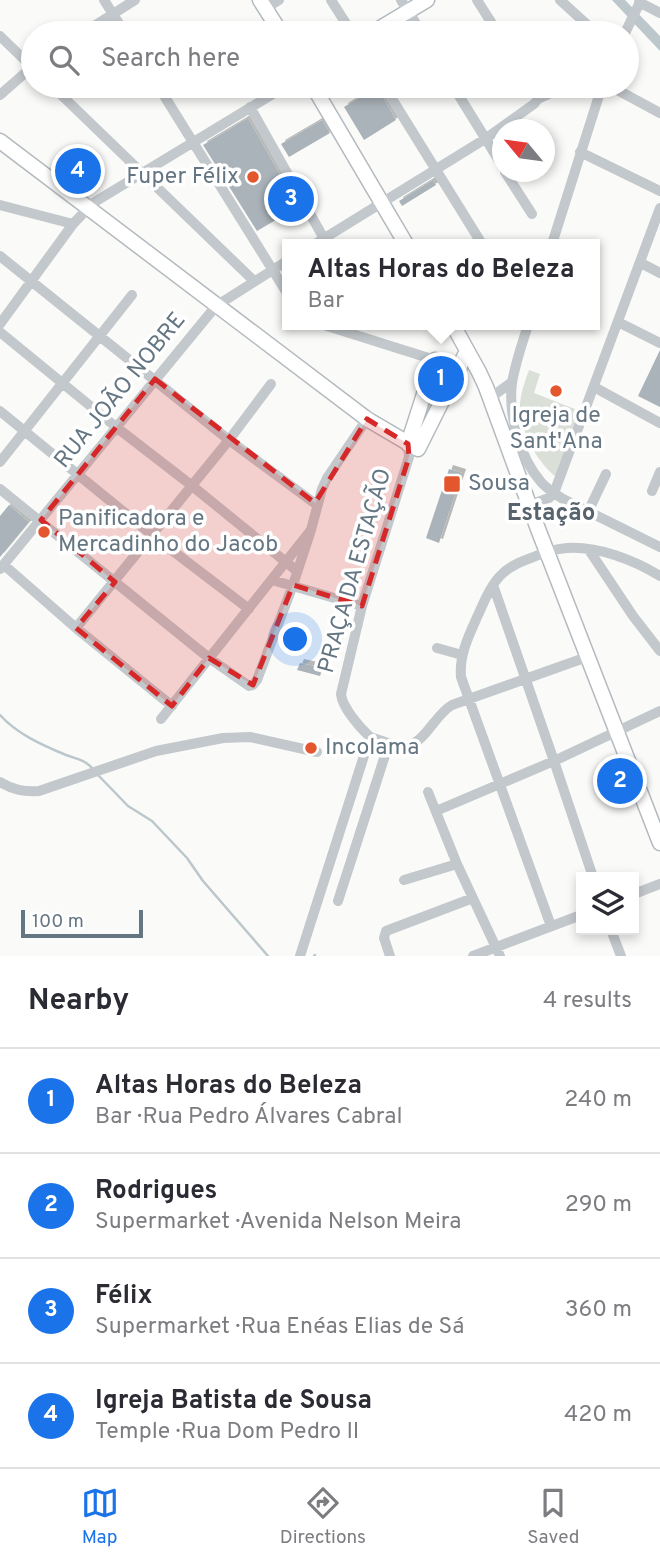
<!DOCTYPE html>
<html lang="en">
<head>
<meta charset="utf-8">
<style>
  body { margin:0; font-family:Overpass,sans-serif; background:#f7f7f7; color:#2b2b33 }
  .controls { position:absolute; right:21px; bottom:21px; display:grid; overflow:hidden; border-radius:0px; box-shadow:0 4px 10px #0003 }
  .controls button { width:63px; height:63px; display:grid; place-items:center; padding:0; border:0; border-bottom:2px solid #e1e1e2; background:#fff; color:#2b2b33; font:35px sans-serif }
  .compass { position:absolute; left:492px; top:119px; width:63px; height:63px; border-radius:50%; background:#fff; box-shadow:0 4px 10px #0003; rotate:299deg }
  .scale { position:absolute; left:21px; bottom:18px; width:122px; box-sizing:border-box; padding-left:7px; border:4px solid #657683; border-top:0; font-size:19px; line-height:24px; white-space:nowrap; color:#657683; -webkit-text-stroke:5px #fff; paint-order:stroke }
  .you { position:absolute; left:296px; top:640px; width:24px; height:24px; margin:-18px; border:5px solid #fff; border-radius:50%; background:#1a73e8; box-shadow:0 0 0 10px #1a73e833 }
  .badge { display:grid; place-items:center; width:46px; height:46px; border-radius:50%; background:#1a73e8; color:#fff; font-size:23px; font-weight:700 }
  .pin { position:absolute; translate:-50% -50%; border:4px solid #fff; box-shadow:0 2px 7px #0006 }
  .popup { position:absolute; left:282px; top:239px; width:318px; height:91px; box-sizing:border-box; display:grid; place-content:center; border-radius:0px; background:#fff; filter:drop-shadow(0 2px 5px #0005); font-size:23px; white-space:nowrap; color:#7c7c81 }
  .popup b { font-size:26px; color:#2b2b33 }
  .popup::after { content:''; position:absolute; left:50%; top:100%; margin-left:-14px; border:14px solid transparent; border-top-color:#fff }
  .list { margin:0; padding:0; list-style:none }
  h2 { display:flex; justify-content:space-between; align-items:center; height:91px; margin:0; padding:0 28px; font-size:30px }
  h2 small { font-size:23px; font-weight:400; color:#7c7c81 }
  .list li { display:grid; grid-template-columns:46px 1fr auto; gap:21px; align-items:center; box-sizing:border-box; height:105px; padding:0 28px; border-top:2px solid #e1e1e2 }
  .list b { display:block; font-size:26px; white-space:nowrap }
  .list p { margin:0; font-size:23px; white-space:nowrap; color:#7c7c81 }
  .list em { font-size:23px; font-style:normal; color:#7c7c81 }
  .icon { flex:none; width:38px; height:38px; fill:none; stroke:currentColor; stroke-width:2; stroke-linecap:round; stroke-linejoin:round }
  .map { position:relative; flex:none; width:660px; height:956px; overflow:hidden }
  .search { position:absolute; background:#fff; box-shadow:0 4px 10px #0003; left:21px; right:21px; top:21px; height:77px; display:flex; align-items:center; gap:18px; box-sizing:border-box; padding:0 24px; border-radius:38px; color:#7c7c81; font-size:26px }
  .sheet { height:511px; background:#fff }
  nav { display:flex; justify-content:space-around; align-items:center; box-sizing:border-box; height:98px; border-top:2px solid #e1e1e2; background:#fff; font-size:19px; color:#7c7c81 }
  nav a { display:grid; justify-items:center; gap:4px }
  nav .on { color:#1a73e8 }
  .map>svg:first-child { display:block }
  .green { fill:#dadfd7 }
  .water { fill:#bbc7cb }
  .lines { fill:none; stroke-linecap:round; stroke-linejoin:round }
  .stream { stroke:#bbc7cb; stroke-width:2.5 }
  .building { fill:#aab3b9; filter:url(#shadow) }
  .secondary-casing { stroke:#b3babf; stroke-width:17 }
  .street { stroke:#c3c8cc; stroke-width:10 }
  .secondary { stroke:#fff; stroke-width:14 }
  .marked { fill:#d62828; fill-opacity:0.2; stroke:#d62828; stroke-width:5; stroke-dasharray:14 9; stroke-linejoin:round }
  .poi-dot { fill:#e4572e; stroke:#fff; stroke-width:2.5 }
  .labels { text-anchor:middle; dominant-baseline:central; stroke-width:7; stroke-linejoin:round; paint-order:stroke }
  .poi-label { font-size:23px; fill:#657683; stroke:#fff; text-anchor:start }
  .street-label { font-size:23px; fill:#657683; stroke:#fff }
  .neighbourhood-label { font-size:24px; font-weight:bold; fill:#57646e; stroke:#fff }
</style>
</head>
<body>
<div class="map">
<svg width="660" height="956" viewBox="0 0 660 956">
  <defs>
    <filter id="shadow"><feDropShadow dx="4" dy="-4" stdDeviation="0" flood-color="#0004"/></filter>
  </defs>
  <rect width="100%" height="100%" fill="#fafaf8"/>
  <!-- green -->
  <path class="green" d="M 438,365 L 452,370 L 425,428 L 419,425 Z
    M 529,370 L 540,374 L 534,393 L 580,411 L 556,477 C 536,461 519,429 520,403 C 521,392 525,381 529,370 Z"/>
  <!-- water -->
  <path class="water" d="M 612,0 L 625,0 L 660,36 L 660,51 Z"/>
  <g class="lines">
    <!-- stream -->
    <path class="stream" d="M 0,715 C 17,734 42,745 66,755 C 79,760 84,759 94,770
      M 98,775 L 128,806 L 152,821 L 187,858 L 203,881 L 268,956
      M 314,956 L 315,955"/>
  </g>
  <!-- building -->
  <path class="building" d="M 377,87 L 396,120 L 364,140 L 344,107 Z
    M 248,118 L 298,207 L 257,231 L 203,145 Z
    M 322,120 L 330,133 L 289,157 L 281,144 Z
    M 433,180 L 436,185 L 402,206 L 399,201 Z
    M 660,350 L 660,407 L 638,396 Z
    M 449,469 L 462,473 L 439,543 L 426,538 Z
    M 9,505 L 29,522 L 0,557 L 0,516 Z
    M 300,663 L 323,668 L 320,676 L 297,670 Z"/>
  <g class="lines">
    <defs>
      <path id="secondary" d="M 260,0 L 281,33
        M 372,33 L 427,0
        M 313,86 L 406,244
        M 0,141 L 367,419 L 418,449 L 467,351
        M 453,325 L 479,372 L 486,387 L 538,529 L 660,843
        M 408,444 L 435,360 L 460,367"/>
    </defs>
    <!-- secondary casing -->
    <use href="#secondary" class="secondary-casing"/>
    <!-- street -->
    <path class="street" d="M 104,0 L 125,33
      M 331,0 L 352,33
      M 401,0 L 422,33
      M 477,0 L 498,33
      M 560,0 L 593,30 L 593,33
      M 639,2 L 660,13
      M 266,8 L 279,0
      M 83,33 L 135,0
      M 625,33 L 641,0
      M 0,36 L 33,68
      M 52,86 L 254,281
      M 158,86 L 287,293
      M 384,86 L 482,244
      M 453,86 L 503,167
      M 532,86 L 537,94 L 538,99
      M 610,86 L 660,113
      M 0,95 L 33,66
      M 250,107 L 327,244
      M 580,152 L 660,191
      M 505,172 L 532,214
      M 0,205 L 73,224
      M 315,244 L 485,139 L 534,104 L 538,99 L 566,86
      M 552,244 L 602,86
      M 0,256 L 229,440 L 317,505
      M 641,263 L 660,273
      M 618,322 L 660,343
      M 0,324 L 73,224 L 93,203 L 286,86
      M 324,325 L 435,360
      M 528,325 C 522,344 515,364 512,383 C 508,415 520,458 541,482 C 547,489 555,494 563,499 L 660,547
      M 0,332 L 116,427 L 191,485 L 297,571
      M 594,387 L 660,423
      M 490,398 L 512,382
      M 0,411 L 152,535 L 249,609
      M 0,462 L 132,295
      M 0,489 L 209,658 L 249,686 L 253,685 L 257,680 L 293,585 L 311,530
      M 652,491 L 660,472
      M 529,505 L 549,498 L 554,493 L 660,208
      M 588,512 L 606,474
      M 589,550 L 633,616 L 660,651
      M 4,565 L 76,628 L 172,706
      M 0,569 L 216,306 L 287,261
      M 272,580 L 362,606
      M 493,585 L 554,761 L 593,877
      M 76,628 L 229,440 L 271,384
      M 437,648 L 462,655
      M 161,719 L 311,530 L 322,489 L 327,478 L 369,416
      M 370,737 C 380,740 391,745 402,746 C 423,748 434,715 452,705 L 587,657
      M 0,782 C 13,790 24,792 39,791 L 156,751 L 223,738 L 250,737 L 317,752
      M 428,792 L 457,864 L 500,956
      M 436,811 L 554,761 L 660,711
      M 404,880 L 457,864
      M 634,894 L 660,884
      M 338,901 L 389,743
      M 551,926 L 461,677 C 459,655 469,635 478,615 C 484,602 489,588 499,577 C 507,568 519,562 531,558 C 542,553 555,549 567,548 C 598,546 634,560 660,576
      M 611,930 L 621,956
      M 300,956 L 370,737 C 360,728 342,707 341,694 L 362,606 L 409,457 L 408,444
      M 390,956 L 384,938 L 386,931 L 473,898
      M 473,956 L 581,915"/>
    <!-- secondary -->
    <use href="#secondary" class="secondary"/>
  </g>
  <!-- marked area -->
  <path class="marked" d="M 155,379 L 315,503 L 367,419 L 408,444 L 409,457 L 362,606 L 293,585 L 253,685 L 209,658 L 172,706 L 76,628 L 115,582 L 41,520 Z"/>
  <!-- markers -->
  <g class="poi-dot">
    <circle cx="253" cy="177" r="7"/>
    <circle cx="556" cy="391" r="7"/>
    <rect x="443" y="475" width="18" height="18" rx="3.5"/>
    <circle cx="44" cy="532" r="7"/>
    <circle cx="311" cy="748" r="7"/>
  </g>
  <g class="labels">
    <!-- poi labels -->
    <g class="poi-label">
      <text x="239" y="177" text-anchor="end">Fuper Félix</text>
      <text x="556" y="416" text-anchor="middle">Igreja de<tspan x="556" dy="26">Sant'Ana</tspan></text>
      <text x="468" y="484">Sousa</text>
      <text x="58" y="519">Panificadora e<tspan x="58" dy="26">Mercadinho do Jacob</tspan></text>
      <text x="325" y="748">Incolama</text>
    </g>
    <!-- street labels -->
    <g class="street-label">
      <text transform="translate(121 391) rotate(-51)">RUA JOÃO NOBRE</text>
      <text transform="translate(356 571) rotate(-74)">PRAÇA DA ESTAÇÃO</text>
    </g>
    <!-- neighbourhood labels -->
    <g class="neighbourhood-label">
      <text x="551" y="514">Estação</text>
    </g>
  </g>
</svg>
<div class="controls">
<button><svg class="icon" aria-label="layers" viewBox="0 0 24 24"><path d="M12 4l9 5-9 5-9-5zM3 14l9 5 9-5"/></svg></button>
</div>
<svg class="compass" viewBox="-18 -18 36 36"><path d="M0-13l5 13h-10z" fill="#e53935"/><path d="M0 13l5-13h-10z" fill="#7c7c81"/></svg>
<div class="scale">100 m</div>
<div class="you"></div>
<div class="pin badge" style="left:441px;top:379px">1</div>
<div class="popup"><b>Altas Horas do Beleza</b>Bar</div>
<div class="pin badge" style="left:620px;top:781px">2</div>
<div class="pin badge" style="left:291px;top:199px">3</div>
<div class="pin badge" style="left:78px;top:171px">4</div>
<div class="search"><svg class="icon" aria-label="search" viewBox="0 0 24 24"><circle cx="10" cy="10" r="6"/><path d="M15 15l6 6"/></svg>Search here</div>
</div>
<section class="sheet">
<h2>Nearby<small>4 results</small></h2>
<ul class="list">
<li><span class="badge">1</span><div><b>Altas Horas do Beleza</b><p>Bar · Rua Pedro Álvares Cabral</p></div><em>240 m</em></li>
<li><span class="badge">2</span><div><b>Rodrigues</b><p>Supermarket · Avenida Nelson Meira</p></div><em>290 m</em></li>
<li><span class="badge">3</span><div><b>Félix</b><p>Supermarket · Rua Enéas Elias de Sá</p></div><em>360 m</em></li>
<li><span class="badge">4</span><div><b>Igreja Batista de Sousa</b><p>Temple · Rua Dom Pedro II</p></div><em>420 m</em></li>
</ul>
</section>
<nav>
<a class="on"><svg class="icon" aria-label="map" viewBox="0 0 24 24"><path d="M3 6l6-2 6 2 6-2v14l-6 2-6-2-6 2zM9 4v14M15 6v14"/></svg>Map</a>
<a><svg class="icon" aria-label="directions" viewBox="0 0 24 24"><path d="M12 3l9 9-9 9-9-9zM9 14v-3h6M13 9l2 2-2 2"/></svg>Directions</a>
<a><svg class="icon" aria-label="saved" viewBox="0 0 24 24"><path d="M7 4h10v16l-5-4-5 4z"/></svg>Saved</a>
</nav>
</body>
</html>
